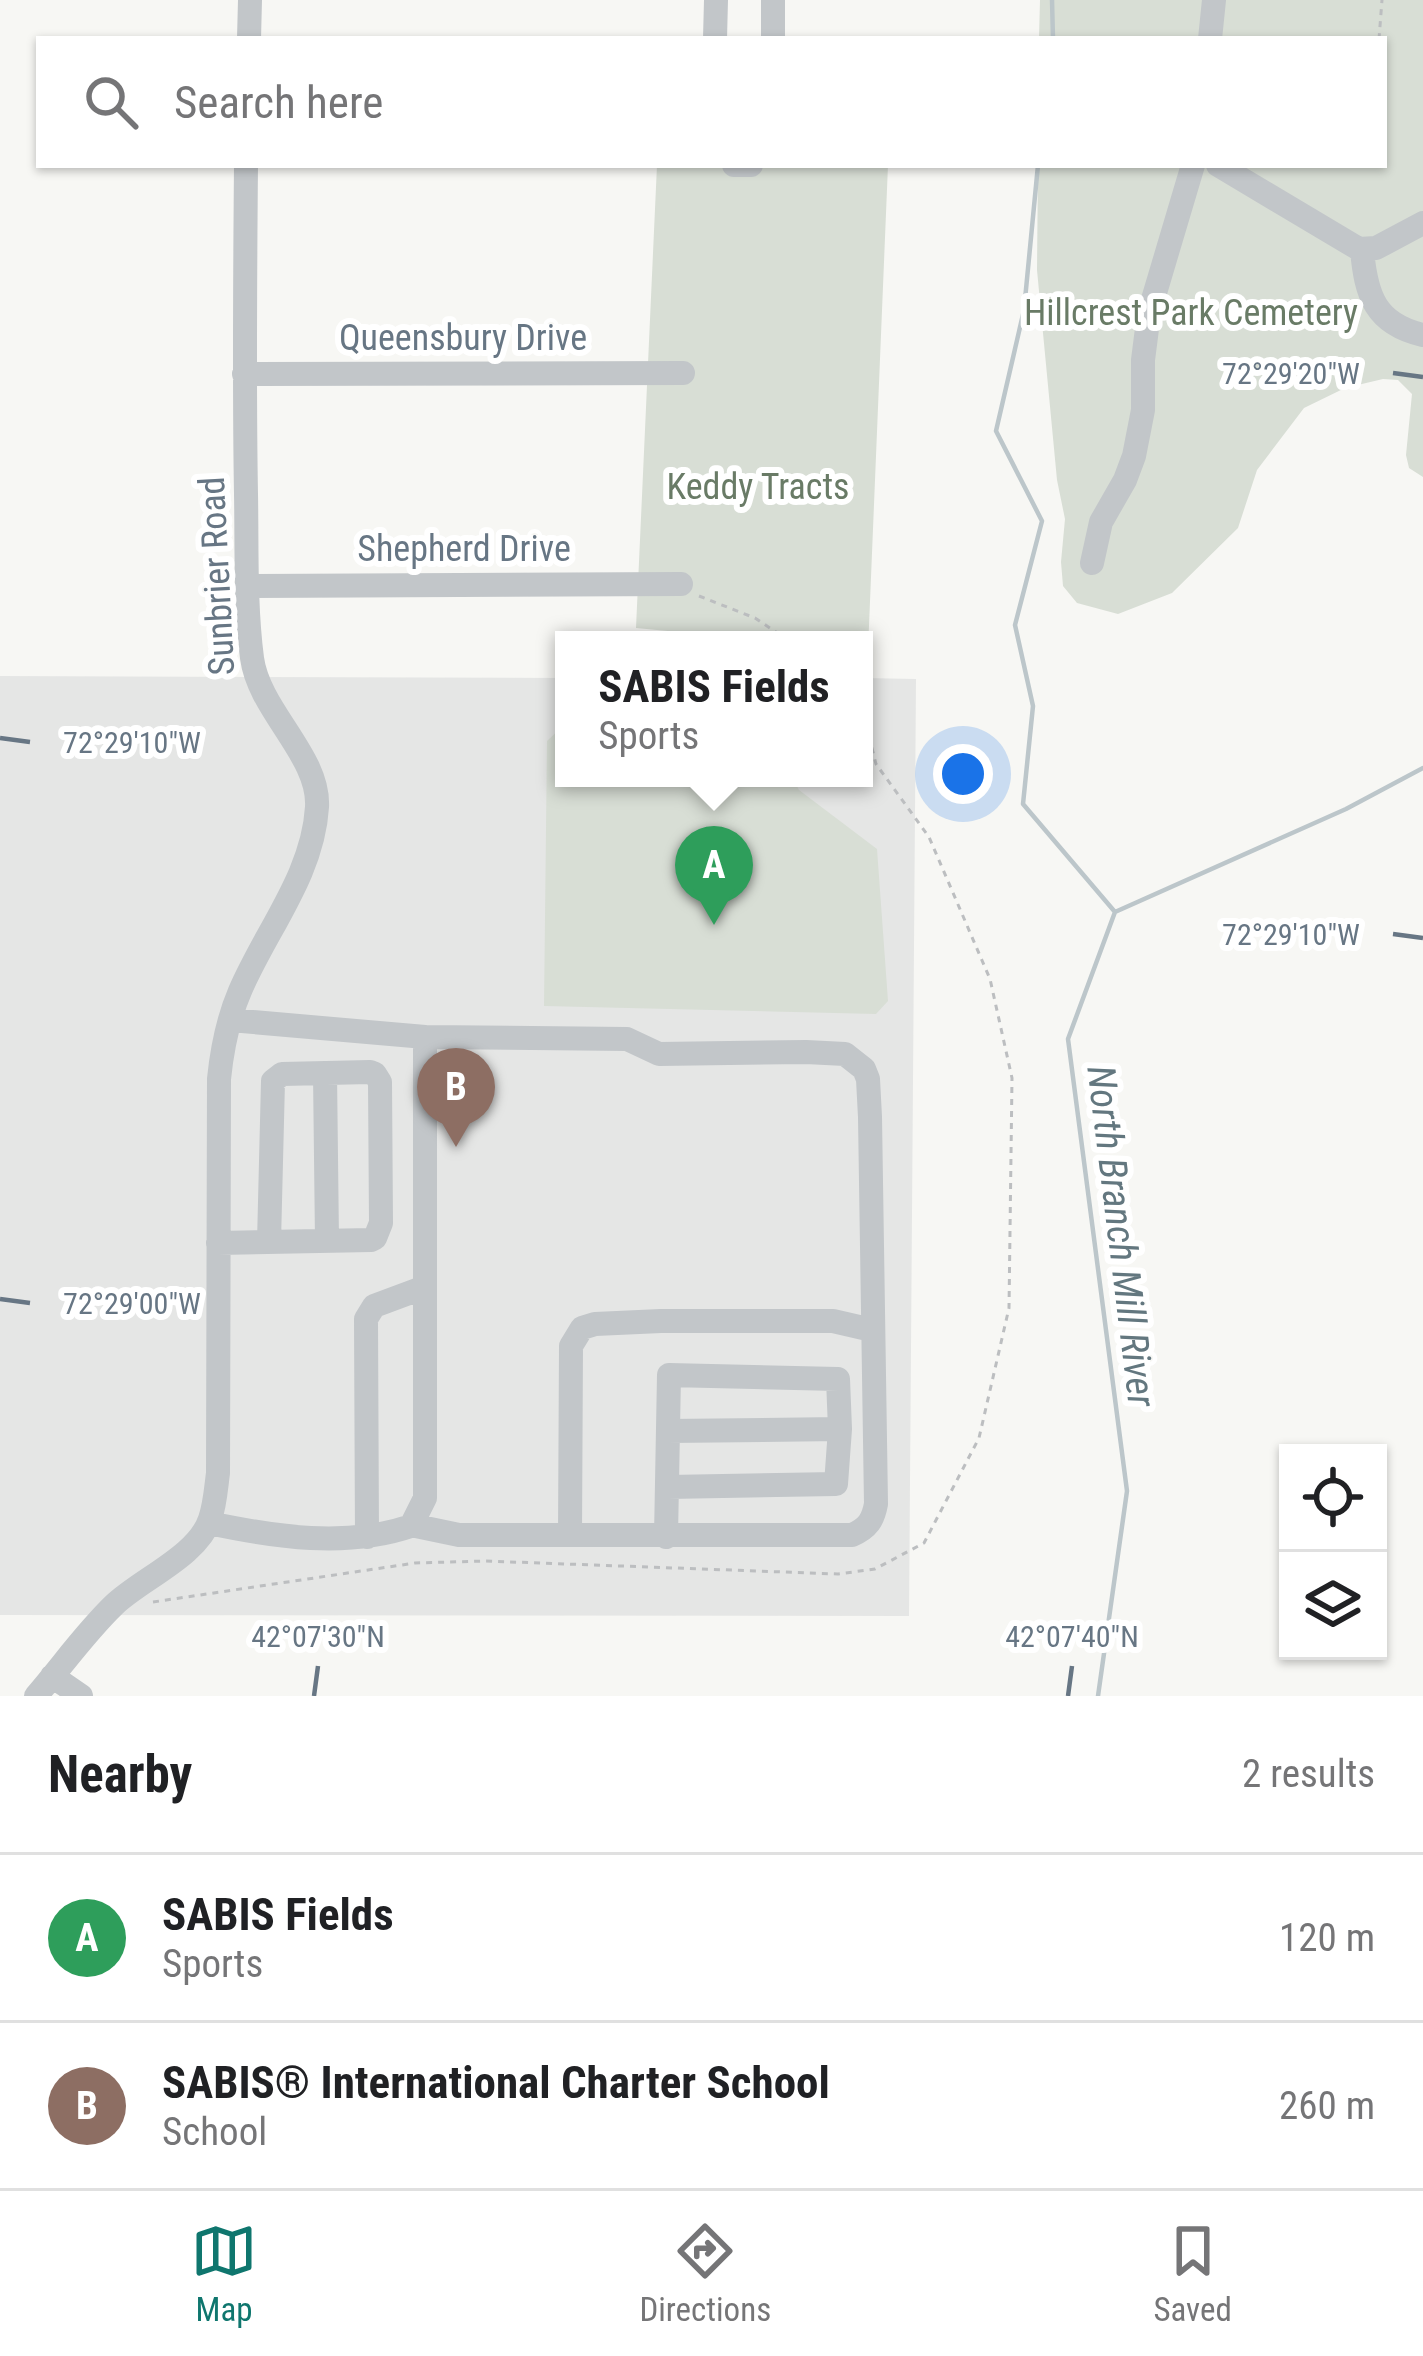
<!DOCTYPE html>
<html lang="en">
<head>
<meta charset="utf-8">
<style>
  body { margin:0; font-family:"Roboto Condensed",sans-serif; background:#f6f6f6; color:#202124 }
  .controls { position:absolute; right:36px; bottom:36px; display:grid; overflow:hidden; border-radius:0px; box-shadow:0 3px 9px #0004 }
  .controls button { width:108px; height:108px; display:grid; place-items:center; padding:0; border:0; border-bottom:3px solid #e0e0e0; background:#fff; color:#202124; font:60px sans-serif }
  .you { position:absolute; left:963px; top:774px; width:42px; height:42px; margin:-30px; border:9px solid #fff; border-radius:50%; background:#1a73e8; box-shadow:0 0 0 18px #1a73e833 }
  .badge { display:grid; place-items:center; width:78px; height:78px; border-radius:50%; background:#0f766e; color:#fff; font-size:39px; font-weight:700 }
  .pin { position:absolute; translate:-50% -99px; filter:drop-shadow(0 3px 6px #0008) }
  .pin::after { content:''; position:absolute; top:63px; width:42px; height:36px; background:inherit; clip-path:polygon(0 0,100% 0,50% 100%) }
  .popup { position:absolute; left:555px; top:631px; width:318px; height:156px; box-sizing:border-box; display:grid; place-content:center; border-radius:0px; background:#fff; filter:drop-shadow(0 3px 9px #0005); font-size:39px; white-space:nowrap; color:#757577 }
  .popup b { font-size:45px; color:#202124 }
  .popup::after { content:''; position:absolute; left:50%; top:100%; margin-left:-24px; border:24px solid transparent; border-top-color:#fff }
  .list { margin:0; padding:0; list-style:none }
  h2 { display:flex; justify-content:space-between; align-items:center; height:156px; margin:0; padding:0 48px; font-size:51px }
  h2 small { font-size:39px; font-weight:400; color:#757577 }
  .list li { display:grid; grid-template-columns:78px 1fr auto; gap:36px; align-items:center; box-sizing:border-box; height:168px; padding:0 48px; border-top:3px solid #e0e0e0 }
  .list b { display:block; font-size:45px; white-space:nowrap }
  .list p { margin:0; font-size:39px; white-space:nowrap; color:#757577 }
  .list em { font-size:39px; font-style:normal; color:#757577 }
  .icon { flex:none; width:66px; height:66px; fill:none; stroke:currentColor; stroke-width:2; stroke-linecap:round; stroke-linejoin:round }
  .map { position:relative; flex:none; width:1423px; height:1696px; overflow:hidden }
  .search { position:absolute; background:#fff; box-shadow:0 3px 9px #0004; left:36px; right:36px; top:36px; height:132px; display:flex; align-items:center; gap:30px; box-sizing:border-box; padding:0 42px; border-radius:0px; color:#757577; font-size:45px }
  .sheet { height:492px; background:#fff }
  nav { display:flex; justify-content:space-around; align-items:center; box-sizing:border-box; height:168px; border-top:3px solid #e0e0e0; background:#fff; font-size:33px; color:#757577 }
  nav a { display:grid; justify-items:center; gap:6px }
  nav .on { color:#0f766e }
  .map>svg:first-child { display:block }
  .built { fill:#e5e6e5 }
  .green { fill:#d8ded5 }
  .lines { fill:none; stroke-linecap:round; stroke-linejoin:round }
  .stream { stroke:#bcc6ca; stroke-width:4.5 }
  .path { stroke:#bcbec0; stroke-width:3; stroke-dasharray:6 6; stroke-linecap:butt }
  .minor { stroke:#c2c6c9; stroke-width:24 }
  .ticks { fill:none; stroke:#677684; stroke-width:4.5 }
  .labels { text-anchor:middle; dominant-baseline:central; stroke-width:12; stroke-linejoin:round; paint-order:stroke }
  .park-label { font-size:36px; fill:#697b66; stroke:#fff }
  .street-label { font-size:36px; fill:#677684; stroke:#fff }
  .water-label { font-size:39px; font-style:italic; fill:#63777f; stroke:#fff }
  .ticks-label { font-size:30px; text-anchor:middle; fill:#677684; stroke:#fff; stroke-width:12; stroke-linejoin:round; paint-order:stroke }
</style>
</head>
<body>
<div class="map">
<svg width="1423" height="1696" viewBox="0 0 1423 1696">
  <rect width="100%" height="100%" fill="#f7f7f4"/>
  <!-- built -->
  <path class="built" d="M 0,676 L 564,678 L 564,778 L 864,778 L 864,678 L 916,679 L 909,1616 L 0,1615 Z"/>
  <!-- green -->
  <path class="green" d="M 1040,0 L 1423,0 L 1423,477 L 1409,468 L 1406,455 L 1412,394 L 1398,380 L 1383,379 L 1345,388 L 1304,408 L 1257,470 L 1238,528 L 1172,593 L 1118,614 L 1077,603 L 1063,586 L 1061,562 L 1065,519 L 1057,480 L 1037,270 L 1038,165 L 1384,165 L 1384,39 L 1039,39 Z
    M 657,165 L 888,165 L 868,650 L 864,650 L 864,640 L 762,640 L 636,628 Z
    M 564,725 L 564,778 L 793,778 L 799,790 L 877,849 L 888,1001 L 876,1014 L 544,1006 L 547,741 Z"/>
  <g class="lines">
    <!-- stream -->
    <path class="stream" d="M 1052,0 L 1053,39
      M 1038,165 L 1024,310 L 996,431 L 1042,521 L 1015,625 L 1033,706 L 1023,804 L 1115,912
      M 1098,1696 L 1127,1491 L 1068,1039 L 1115,912 L 1346,809 L 1423,768"/>
    <!-- path -->
    <path class="path" d="M 1379,39 L 1382,0
      M 699,596 L 755,618 L 788,640
      M 153,1602 L 415,1563 L 485,1561 L 838,1574 L 875,1569 L 924,1543 L 979,1438 L 1009,1308 L 1012,1078 L 990,979 L 929,837 L 876,764 L 864,717"/>
    <!-- minor -->
    <path class="minor" d="M 249,39 L 250,0
      M 715,39 L 716,0
      M 773,39 L 773,0
      M 1210,39 L 1214,0
      M 734,165 L 751,165
      M 1218,165 L 1359,249 L 1376,248 L 1423,223
      M 1362,250 C 1366,295 1375,324 1423,335
      M 244,374 L 683,373
      M 1092,563 L 1101,522 L 1125,480 L 1134,456 L 1143,410 L 1143,360 L 1149,313 L 1193,165
      M 248,586 L 681,584
      M 325,1073 L 327,1241
      M 218,1243 L 371,1240 L 375,1238 L 381,1223 L 380,1082 L 375,1074 L 370,1072 L 282,1074 L 273,1081 L 269,1242
      M 668,1431 L 840,1429
      M 209,1523 C 275,1537 347,1548 411,1526 L 425,1498 L 425,1037 L 230,1020
      M 411,1525 L 459,1535 L 852,1535 C 868,1528 873,1520 876,1504 L 870,1117 L 868,1079 L 864,1069 L 845,1054 L 806,1052 L 659,1054 L 627,1039 L 425,1037
      M 570,1535 L 571,1346 L 582,1328 L 595,1324 L 661,1321 L 833,1321 L 872,1330
      M 367,1537 L 366,1319 L 374,1306 L 425,1287
      M 666,1537 L 669,1375 L 838,1379 L 840,1429 L 836,1484 L 668,1487
      M 52,1676 L 81,1696
      M 36,1696 C 62,1666 85,1633 114,1605 C 141,1579 198,1556 210,1519 C 215,1505 216,1488 218,1473 L 219,1079 C 222,1049 228,1019 240,991 C 266,930 313,875 317,807 C 320,756 259,711 252,658 C 245,604 247,548 246,494 C 244,384 245,275 246,165"/>
  </g>
  <!-- ticks -->
  <path class="ticks" d="M 1393,373 L 1423,377M 0,738 L 30,742M 1393,934 L 1423,938M 0,1299 L 30,1303M 314,1696 L 318,1666M 1068,1696 L 1072,1666"/>
  <g class="labels">
    <!-- park labels -->
    <g class="park-label">
      <text x="1191" y="313">Hillcrest Park Cemetery</text>
      <text x="758" y="487">Keddy Tracts</text>
    </g>
    <!-- street labels -->
    <g class="street-label">
      <text x="463" y="338">Queensbury Drive</text>
      <text x="464" y="549">Shepherd Drive</text>
      <text transform="translate(217 576) rotate(-93)">Sunbrier Road</text>
    </g>
    <!-- water labels -->
    <g class="water-label">
      <text transform="translate(1121 1236) rotate(83)">North Branch Mill River</text>
    </g>
  </g>
  <g class="ticks-label">
    <text x="1291" y="384">72°29'20"W</text>
    <text x="132" y="753">72°29'10"W</text>
    <text x="1291" y="945">72°29'10"W</text>
    <text x="132" y="1314">72°29'00"W</text>
    <text x="318" y="1647">42°07'30"N</text>
    <text x="1072" y="1647">42°07'40"N</text>
  </g>
</svg>
<div class="controls">
<button><svg class="icon" aria-label="locate" viewBox="0 0 24 24"><circle cx="12" cy="12" r="6"/><path d="M12 2v4M12 18v4M2 12h4M18 12h4"/></svg></button>
<button><svg class="icon" aria-label="layers" viewBox="0 0 24 24"><path d="M12 4l9 5-9 5-9-5zM3 14l9 5 9-5"/></svg></button>
</div>
<div class="you"></div>
<div class="pin badge" style="left:714px;top:925px;background:#2e9e5b">A</div>
<div class="popup"><b>SABIS Fields</b>Sports</div>
<div class="pin badge" style="left:456px;top:1147px;background:#8d6e63">B</div>
<div class="search"><svg class="icon" aria-label="search" viewBox="0 0 24 24"><circle cx="10" cy="10" r="6"/><path d="M15 15l6 6"/></svg>Search here</div>
</div>
<section class="sheet">
<h2>Nearby<small>2 results</small></h2>
<ul class="list">
<li><span class="badge" style="background:#2e9e5b">A</span><div><b>SABIS Fields</b><p>Sports</p></div><em>120 m</em></li>
<li><span class="badge" style="background:#8d6e63">B</span><div><b>SABIS® International Charter School</b><p>School</p></div><em>260 m</em></li>
</ul>
</section>
<nav>
<a class="on"><svg class="icon" aria-label="map" viewBox="0 0 24 24"><path d="M3 6l6-2 6 2 6-2v14l-6 2-6-2-6 2zM9 4v14M15 6v14"/></svg>Map</a>
<a><svg class="icon" aria-label="directions" viewBox="0 0 24 24"><path d="M12 3l9 9-9 9-9-9zM9 14v-3h6M13 9l2 2-2 2"/></svg>Directions</a>
<a><svg class="icon" aria-label="saved" viewBox="0 0 24 24"><path d="M7 4h10v16l-5-4-5 4z"/></svg>Saved</a>
</nav>
</body>
</html>
